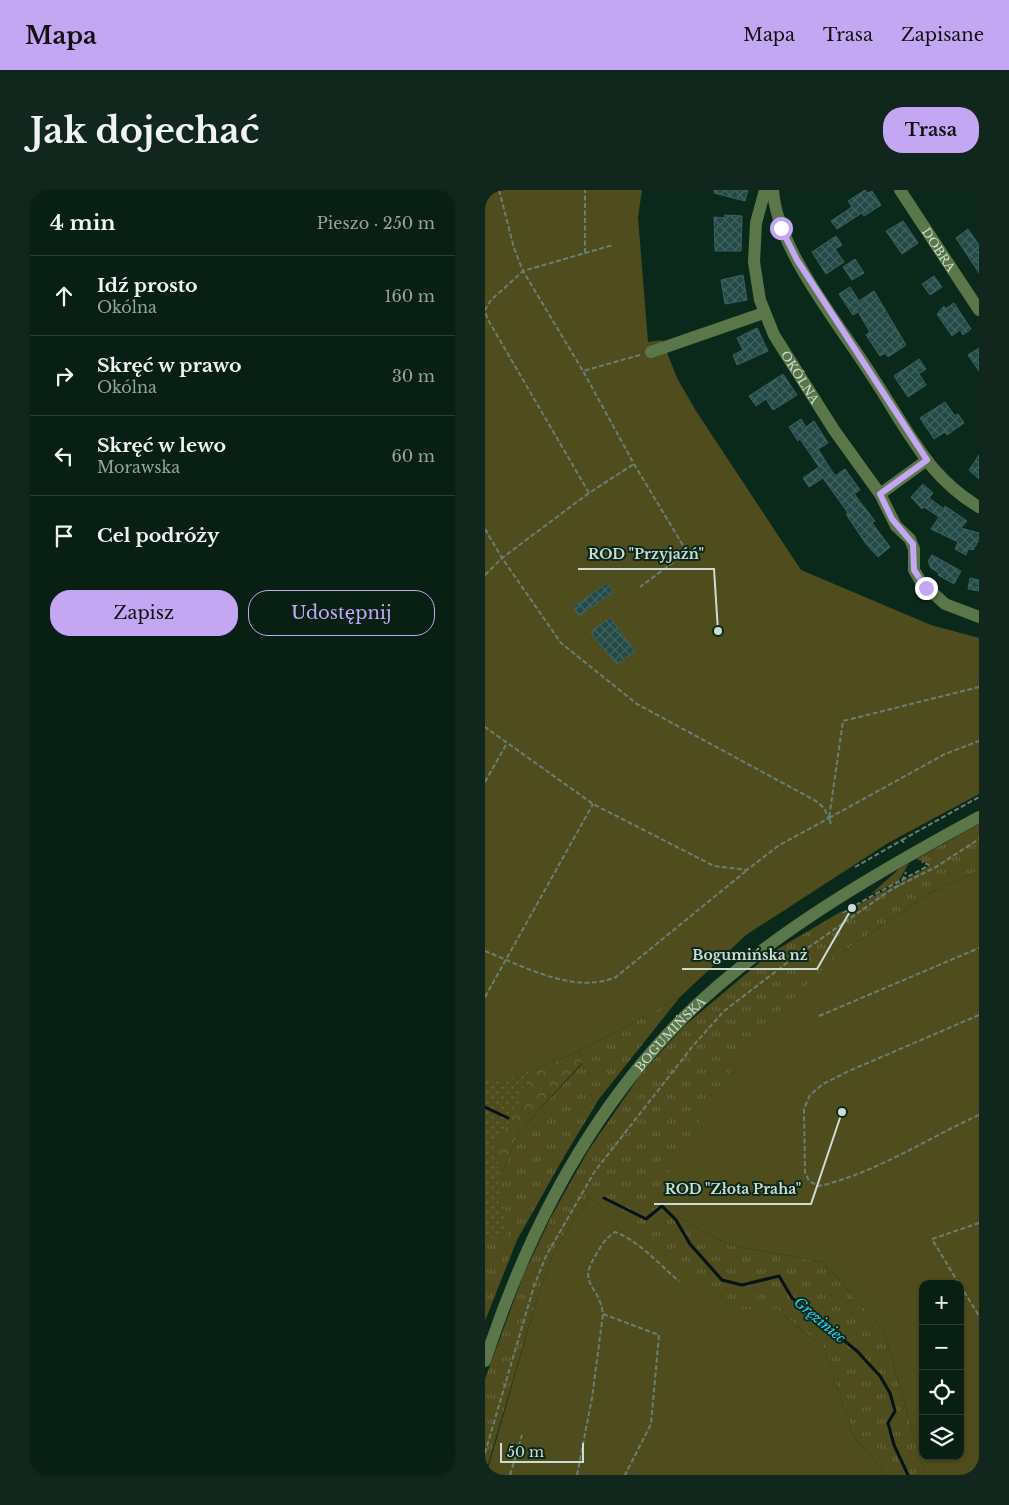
<!DOCTYPE html>
<html lang="pl">
<head>
<meta charset="utf-8">
<style>
  body { margin:0; font-family:"Libre Baskerville",serif; background:#11271d; color:#f1f3f6 }
  .controls { position:absolute; right:15px; bottom:15px; display:grid; overflow:hidden; border-radius:10px; box-shadow:0 1px 4px #0004 }
  .controls button { width:45px; height:45px; display:grid; place-items:center; padding:0; border:0; border-bottom:1px solid #293d34; background:#081f14; color:#f1f3f6; font:25px sans-serif }
  .scale { position:absolute; left:15px; bottom:12px; width:84px; box-sizing:border-box; padding-left:5px; border:2px solid #cbdcd2; border-top:0; font-size:14px; line-height:18px; white-space:nowrap; color:#cbdcd2; -webkit-text-stroke:4px #0b291b; paint-order:stroke }
  .stop { position:absolute; width:15px; height:15px; margin:-11px; border:4px solid #c3a7f2; border-radius:50%; background:#fff }
  .stop.end { background:#c3a7f2; border-color:#fff; box-shadow:0 1px 5px #0008 }
  .list { margin:0; padding:0; list-style:none }
  h2 { display:flex; justify-content:space-between; align-items:center; height:65px; margin:0; padding:0 20px; font-size:21px }
  h2 small { font-size:16px; font-weight:400; color:#98a2a0 }
  .list li { display:grid; grid-template-columns:32px 1fr auto; gap:15px; align-items:center; box-sizing:border-box; height:80px; padding:0 20px; border-top:1px solid #293d34 }
  .list b { display:block; font-size:19px; white-space:nowrap }
  .list p { margin:0; font-size:16px; white-space:nowrap; color:#98a2a0 }
  .list em { font-size:16px; font-style:normal; color:#98a2a0 }
  .actions { display:flex; gap:10px; padding:15px 20px }
  .actions a { flex:1; padding:11px 0; border:1px solid #c3a7f2; border-radius:20px; text-align:center; font-size:18px; color:#c3a7f2 }
  .actions .main { background:#c3a7f2; color:#111 }
  .icon { flex:none; width:28px; height:28px; fill:none; stroke:currentColor; stroke-width:2; stroke-linecap:round; stroke-linejoin:round }
  .map { position:relative; flex:none; width:494px; height:1285px; overflow:hidden; border-radius:20px }
  header { display:flex; align-items:center; gap:30px; box-sizing:border-box; height:70px; padding:0 25px; background:#c3a7f2; color:#111 }
  header strong { font-size:24px }
  nav { display:flex; gap:28px; margin-inline-start:auto; font-size:18px }
  .intro { display:flex; align-items:center; justify-content:space-between; box-sizing:border-box; height:120px; padding:0 30px }
  h1 { margin:0; font-size:35px }
  .button { padding:12px 22px; border-radius:20px; background:#c3a7f2; color:#111; font-size:18px; font-weight:700 }
  main { display:flex; gap:30px; padding:0 30px }
  aside { flex:1; background:#081f14; border-radius:20px; box-shadow:0 1px 4px #0004 }
  .map>svg:first-child { display:block }
  .grass { fill:url(#grass-tufts) }
  .forest { fill:url(#forest-crowns) }
  .park { fill:url(#park-dots) }
  .garden { fill:#4f4c1e; fill-rule:evenodd }
  .lines { fill:none; stroke-linecap:round; stroke-linejoin:round }
  .stream { stroke:#051216; stroke-width:3 }
  .building { fill:url(#building-cross-hatch); stroke:#3a615e }
  .path { stroke:#688074; stroke-width:2; stroke-dasharray:5 2.5; stroke-linecap:butt }
  .minor { stroke:#5b7648; stroke-width:12 }
  .route { stroke:#c3a7f2; stroke-width:6 }
  .labels { text-anchor:middle; dominant-baseline:central; stroke-width:4; stroke-linejoin:round; paint-order:stroke }
  .street-label { font-size:12px; fill:#cbdcd2; stroke:#0b291b }
  .water-label { font-size:14px; font-style:italic; fill:#27d4f8; stroke:#0b291b }
  .leader { fill:none; stroke:#cbdcd2; stroke-width:2 }
  .callout-dot { fill:#cbdcd2; stroke:#0b291b; stroke-width:2 }
  .callout-label { font-size:14px; text-anchor:middle; font-weight:bold; fill:#cbdcd2; stroke:#0b291b; stroke-width:4; stroke-linejoin:round; paint-order:stroke }
</style>
</head>
<body>
<header>
<strong>Mapa</strong>
<nav><a>Mapa</a><a>Trasa</a><a>Zapisane</a></nav>
</header>
<div class="intro"><h1>Jak dojechać</h1><a class="button">Trasa</a></div>
<main>
<aside>
<h2>4 min<small>Pieszo · 250 m</small></h2>
<ul class="list">
<li><svg class="icon" aria-label="ahead" viewBox="0 0 24 24"><path d="M12 20V5M6 11l6-6 6 6"/></svg><div><b>Idź prosto</b><p>Okólna</p></div><em>160 m</em></li>
<li><svg class="icon" aria-label="right" viewBox="0 0 24 24"><path d="M7 20v-9h11M14 6l5 5-5 5"/></svg><div><b>Skręć w prawo</b><p>Okólna</p></div><em>30 m</em></li>
<li><svg class="icon" aria-label="left" viewBox="0 0 24 24"><path d="M17 20v-9H6M10 6l-5 5 5 5"/></svg><div><b>Skręć w lewo</b><p>Morawska</p></div><em>60 m</em></li>
<li><svg class="icon" aria-label="arrive" viewBox="0 0 24 24"><path d="M6 21V4h12l-3 4 3 4H6"/></svg><div><b>Cel podróży</b></div></li>
</ul>
<div class="actions"><a class="main">Zapisz</a><a>Udostępnij</a></div>
</aside>
<div class="map">
<svg width="494" height="1285" viewBox="0 0 494 1285">
  <defs>
    <pattern id="grass-tufts" width="24" height="20" patternUnits="userSpaceOnUse" patternTransform="scale(1.25)"><rect width="24" height="20" fill="#4f4c1e"/><path d="M3 7l-1-3M5 7V3M7 7l1-3M15 17l-1-3M17 17v-4M19 17l1-3" fill="none" stroke="#67653e"/></pattern>
    <pattern id="forest-crowns" width="20" height="18" patternUnits="userSpaceOnUse" patternTransform="scale(1.25)"><rect width="20" height="18" fill="#4f4c1e"/><path d="M2 6a3 3 0 1 1 6 0M12 15a3 3 0 1 1 6 0" fill="none" stroke="#67653e"/></pattern>
    <pattern id="park-dots" width="8" height="8" patternUnits="userSpaceOnUse" patternTransform="scale(1.25)"><rect width="8" height="8" fill="#4f4c1e"/><path d="M2 2h.1M6 6h.1" fill="none" stroke="#67653e" stroke-width="1.8" stroke-linecap="round"/></pattern>
    <pattern id="building-cross-hatch" width="8" height="8" patternUnits="userSpaceOnUse" patternTransform="scale(1.25)"><rect width="8" height="8" fill="#234a47"/><path d="M0 0l8 8M0 8l8-8" fill="none" stroke="#426461"/></pattern>
  </defs>
  <rect width="100%" height="100%" fill="#0b291b"/>
  <!-- grass -->
  <path class="grass" d="M 494,634 L 494,680 L 447,702 L 353,765 L 186,1023 L 244,1055 L 338,1072 L 399,1141 L 440,1285 L 403,1285 L 369,1248 L 339,1158 L 291,1119 L 252,1120 L 104,1007 L 70,1059 L 54,1102 L 0,1285 L 0,1189 L 38,1086 L 66,1027 L 103,961 L 156,884 L 199,836 L 286,763 L 357,721 L 359,724 C 387,705 418,693 446,675 L 431,669 Z
    M 424,673 L 413,692 L 386,704 L 414,679 Z
    M 195,807 L 114,909 L 80,965 L 32,1050 L 0,1131 L 0,1007 L 19,979 L 33,943 L 97,874 L 95,861 Z"/>
  <!-- forest -->
  <path class="forest" d="M 95,861 L 97,873 L 33,943 L 19,979 L 0,1007 L 19,891 Z"/>
  <!-- park -->
  <path class="park" d="M 58,863 L 23,934 L 10,952 L 22,1046 L 5,1048 L 0,1054 L 0,877 Z"/>
  <!-- garden -->
  <path class="garden" d="M 0,0 L 157,0 L 153,27 L 163,152 L 177,150 L 192,188 L 211,221 L 316,380 L 446,435 L 494,448 L 494,604 L 403,653 L 261,745 L 195,807 L 95,861 L 19,891 L 0,889 Z
    M 494,680 L 494,1285 L 440,1285 L 399,1141 L 338,1072 L 244,1055 L 186,1023 L 177,992 L 263,852 L 353,765 L 447,702 ZM 438,1094 L 475,1094 L 475,1266 L 438,1266 Z
    M 104,1007 L 252,1119 L 291,1119 L 339,1158 L 369,1248 L 403,1285 L 1,1285 L 54,1102 L 70,1059 Z"/>
  <g class="lines">
    <!-- stream -->
    <path class="stream" d="M 0,917 L 23,928
      M 119,1008 L 161,1029 L 177,1016 L 191,1030 L 205,1054 L 237,1090 L 257,1095 L 294,1086 L 307,1108 L 372,1161 L 395,1186 L 405,1203 L 410,1221 L 403,1233 L 409,1255 L 423,1285"/>
  </g>
  <!-- building -->
  <path class="building" d="M 229,0 L 263,0 L 260,11 L 229,3 Z
    M 380,0 L 383,3 L 387,1 L 396,15 L 379,26 L 377,23 L 352,39 L 346,31 L 367,17 L 363,11 Z
    M 240,25 L 257,26 L 256,61 L 230,61 L 229,27 L 239,28 Z
    M 418,31 L 433,53 L 417,64 L 401,41 Z
    M 483,39 L 494,55 L 494,83 L 471,48 Z
    M 351,46 L 357,55 L 350,59 L 359,72 L 341,84 L 327,62 Z
    M 370,69 L 379,83 L 367,90 L 358,77 Z
    M 258,85 L 262,110 L 240,114 L 236,90 Z
    M 449,86 L 457,97 L 445,105 L 437,94 Z
    M 365,97 L 374,111 L 389,101 L 421,155 L 403,167 L 400,163 L 395,166 L 381,145 L 385,142 L 373,122 L 368,125 L 354,104 Z
    M 469,113 L 486,139 L 478,145 L 475,140 L 467,146 L 452,124 L 459,116 L 460,119 Z
    M 272,138 L 283,161 L 252,175 L 248,165 L 258,160 L 252,148 Z
    M 494,158 L 494,181 L 483,165 Z
    M 434,169 L 441,179 L 434,184 L 441,195 L 423,207 L 409,186 Z
    M 298,184 L 312,205 L 288,220 L 281,209 L 271,216 L 264,206 Z
    M 460,212 L 470,226 L 473,224 L 479,233 L 462,245 L 460,242 L 449,249 L 435,228 Z
    M 316,229 L 321,237 L 329,231 L 343,253 L 333,259 L 350,286 L 360,279 L 375,300 L 369,304 L 390,331 L 387,333 L 405,357 L 393,367 L 381,354 L 361,324 L 363,323 L 338,288 L 324,297 L 318,288 L 334,277 L 315,249 L 313,251 L 304,237 Z
    M 494,265 L 494,289 L 484,280 Z
    M 438,294 L 448,303 L 444,308 L 459,319 L 460,316 L 482,331 L 476,338 L 494,343 L 494,350 L 488,360 L 483,359 L 481,365 L 470,359 L 473,352 L 446,339 L 454,327 L 439,317 L 437,319 L 426,307 Z
    M 447,365 L 476,381 L 469,394 L 453,385 L 454,383 L 446,378 L 443,371 Z
    M 485,388 L 494,390 L 494,401 L 483,399 Z
    M 122,393 L 128,402 L 94,426 L 88,417 Z
    M 125,428 L 150,461 L 132,474 L 105,442 Z"/>
  <g class="lines">
    <!-- path -->
    <path class="path" d="M 14,0 L 29,58 L 38,81 L 98,181
      M 100,63 L 100,0
      M 155,165 L 98,181 L 149,274 L 202,362 L 155,397
      M 104,303 L 2,128 L 0,120 L 6,110 L 38,81 L 128,55
      M 0,339 L 17,368 L 76,453 L 152,514 L 331,611 L 339,618 L 344,628 L 293,656 L 262,680 L 229,676 L 108,614 L 0,537
      M 0,385 L 17,368 L 104,303 L 149,274
      M 0,592 L 22,553
      M 344,628 L 460,564 L 494,551
      M 346,634 L 344,628 L 358,531 L 494,497
      M 417,650 L 494,607
      M 370,677 L 417,650 L 420,655
      M 417,691 L 421,682
      M 358,723 C 386,705 415,692 444,675 L 437,672
      M 0,761 C 38,776 90,805 131,787 L 261,681
      M 0,807 L 108,614
      M 494,825 L 364,881 L 338,894 L 325,905 L 319,919 L 320,982 L 324,991 L 334,996 C 391,983 441,949 494,925
      M 334,826 L 494,758
      M 474,1094 L 447,1049 L 494,1033
      M 475,1095 L 494,1126
      M 118,1124 L 174,1145 L 166,1234 L 140,1285
      M 0,1263 L 49,1096 L 61,1066 L 110,981 L 207,857 L 239,821 L 307,769 L 407,699 L 451,677 L 494,649
      M 25,1285 L 37,1245
      M 92,1285 L 107,1208 L 118,1124 C 114,1093 91,1096 112,1063 C 117,1054 122,1047 130,1042 C 156,1052 173,1074 194,1091"/>
    <!-- minor -->
    <g class="minor">
      <path id="s1" d="M 280,0 L 271,33 L 269,72 L 275,110 L 289,145 L 349,240 L 395,304 L 411,336 L 425,349 L 429,359 L 429,380 L 436,392 L 460,414 L 494,427"/>
      <path d="M 288,0 C 292,60 355,135 387,186 C 407,216 425,250 448,278 C 461,293 477,307 494,317"/>
      <path id="s2" d="M 415,0 L 494,120"/>
      <path d="M 166,162 L 279,123"/>
      <path d="M 395,304 L 442,270"/>
      <path id="s3" d="M 0,1171 C 40,1048 102,927 193,833 C 274,750 392,682 494,627"/>
    </g>
  </g>
  <g class="lines">
    <!-- route -->
    <path class="route" d="M 296,38 L 312,70 L 442,270 L 395,304 L 407,329 L 428,354 L 429,380 L 441,398"/>
  </g>
  <g class="labels">
    <!-- street labels -->
    <g class="street-label">
      <text stroke="none"><textPath href="#s2" startOffset="71">DOBRA</textPath></text>
      <text stroke="none"><textPath href="#s1" startOffset="199">OKÓLNA</textPath></text>
      <text stroke="none"><textPath href="#s3" startOffset="379">BOGUMIŃSKA</textPath></text>
    </g>
    <!-- water labels -->
    <g class="water-label">
      <text transform="translate(335 1130) rotate(40)">Gręziniec</text>
    </g>
  </g>
  <!-- callouts -->
  <path class="leader" d="M233 441L229 379H93M367 718L332 779H197M357 922L326 1014H169"/>
  <g class="callout-dot">
    <circle cx="233" cy="441" r="5"/>
    <circle cx="367" cy="718" r="5"/>
    <circle cx="357" cy="922" r="5"/>
  </g>
  <g class="callout-label">
    <text x="161" y="369">ROD "Przyjaźń"</text>
    <text x="265" y="770">Bogumińska nż</text>
    <text x="248" y="1004">ROD "Złota Praha"</text>
  </g>
</svg>
<div class="controls">
<button>+</button>
<button>−</button>
<button><svg class="icon" aria-label="locate" viewBox="0 0 24 24"><circle cx="12" cy="12" r="6"/><path d="M12 2v4M12 18v4M2 12h4M18 12h4"/></svg></button>
<button><svg class="icon" aria-label="layers" viewBox="0 0 24 24"><path d="M12 4l9 5-9 5-9-5zM3 14l9 5 9-5"/></svg></button>
</div>
<div class="scale">50 m</div>
<div class="stop" style="left:296px;top:38px"></div>
<div class="stop end" style="left:441px;top:398px"></div>
</div>
</main>
</body>
</html>
